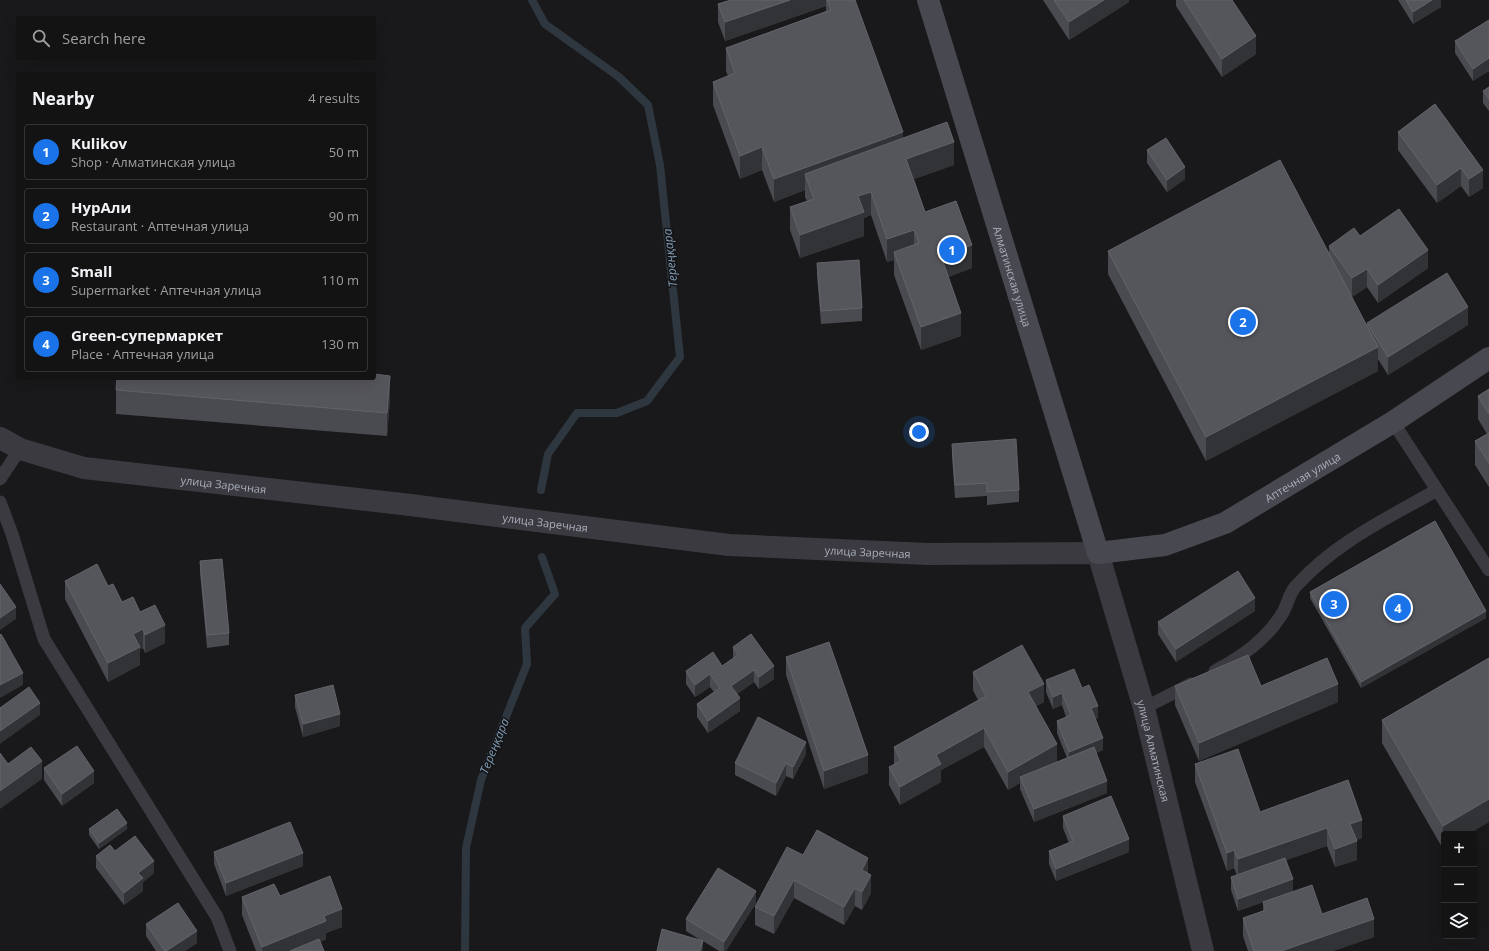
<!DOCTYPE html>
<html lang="en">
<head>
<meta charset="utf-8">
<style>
  body { margin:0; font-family:"Open Sans",sans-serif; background:#202022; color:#f1f3f6 }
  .controls { position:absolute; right:12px; bottom:12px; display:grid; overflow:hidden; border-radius:4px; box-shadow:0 4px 16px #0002 }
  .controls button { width:36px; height:36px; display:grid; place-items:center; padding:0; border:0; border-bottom:1px solid #323234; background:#131314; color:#f1f3f6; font:20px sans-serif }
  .you { position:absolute; left:919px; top:432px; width:14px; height:14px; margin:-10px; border:3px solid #fff; border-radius:50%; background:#1a73e8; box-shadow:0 0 0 6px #1a73e833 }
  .badge { display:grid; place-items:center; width:26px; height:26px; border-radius:50%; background:#1a73e8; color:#fff; font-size:13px; font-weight:700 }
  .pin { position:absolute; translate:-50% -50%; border:2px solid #fff; box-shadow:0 1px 4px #0006 }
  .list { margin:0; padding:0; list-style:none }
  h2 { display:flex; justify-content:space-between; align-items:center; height:52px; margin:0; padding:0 16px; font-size:17px }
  h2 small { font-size:13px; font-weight:400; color:#9d9ea0 }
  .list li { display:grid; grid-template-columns:26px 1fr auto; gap:12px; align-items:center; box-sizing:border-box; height:56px; margin:0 8px 8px; padding:0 8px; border:1px solid #323234; border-radius:4px }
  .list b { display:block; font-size:15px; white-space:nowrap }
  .list p { margin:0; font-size:13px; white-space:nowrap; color:#9d9ea0 }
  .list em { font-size:13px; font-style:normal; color:#9d9ea0 }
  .icon { flex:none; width:22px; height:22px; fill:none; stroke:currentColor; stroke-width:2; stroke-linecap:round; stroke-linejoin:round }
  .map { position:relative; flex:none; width:1489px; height:951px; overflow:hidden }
  .search { position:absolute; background:#131314; box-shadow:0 4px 16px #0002; left:16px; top:16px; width:360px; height:44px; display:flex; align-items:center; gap:10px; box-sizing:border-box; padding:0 14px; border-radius:4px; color:#9d9ea0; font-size:15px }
  .panel { position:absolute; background:#131314; box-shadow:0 4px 16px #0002; left:16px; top:72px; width:360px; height:308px; border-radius:4px }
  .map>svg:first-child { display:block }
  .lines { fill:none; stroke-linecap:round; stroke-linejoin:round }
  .stream { stroke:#2e373f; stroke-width:8 }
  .service { stroke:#3a3a40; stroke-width:13 }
  .tertiary { stroke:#3a3a40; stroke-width:22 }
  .secondary { stroke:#484950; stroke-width:22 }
  .wall { fill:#4a4b50 }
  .shaded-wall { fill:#323336 }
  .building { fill:#55565c; stroke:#62646a }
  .labels { text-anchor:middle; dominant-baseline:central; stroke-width:3; stroke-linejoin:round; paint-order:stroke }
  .street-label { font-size:11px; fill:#abafbb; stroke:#141416 }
  .water-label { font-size:12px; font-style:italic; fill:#829cb5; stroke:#141416 }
</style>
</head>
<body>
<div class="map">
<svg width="1489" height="951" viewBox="0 0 1489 951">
  <rect width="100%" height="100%" fill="#19191b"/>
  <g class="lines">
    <!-- stream -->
    <path class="stream" d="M 532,0 L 545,24 L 619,77 L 648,105 L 660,165 L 680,357 L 647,401 L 617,413 L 577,413 L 548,454 L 541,490
      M 465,951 L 466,848 L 481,780 L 527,664 L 525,628 L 555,594 L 542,557"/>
    <!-- service -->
    <path class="service" d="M 1393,422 L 1489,570
      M 0,479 L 20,449
      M 0,502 L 12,534 L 44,639 L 217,917 L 230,951
      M 1215,671 C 1241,657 1266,640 1282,614 C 1288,605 1289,592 1297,585 C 1336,542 1388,518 1437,490
      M 1144,708 L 1191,684"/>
    <!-- tertiary -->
    <path class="tertiary" id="s1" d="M 0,438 L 20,449 L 84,468 L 402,504 L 729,545 L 927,554 L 1098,553 L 1144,708 L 1203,951"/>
    <!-- secondary -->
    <path class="secondary" id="s2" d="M 928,0 L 1098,553 L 1165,545 L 1225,523 L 1393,422 L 1489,358"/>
  </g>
  <!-- wall -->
  <path class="wall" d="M 731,0 L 855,0 L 903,138 L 954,165 L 914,179 L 925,212 L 972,268 L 948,277 L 961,336 L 921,350 L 894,275 L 894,260 L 887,262 L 871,215 L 864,218 L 864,236 L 800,258 L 790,230 L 790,207 L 807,201 L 805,197 L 805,190 L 774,202 L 762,170 L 740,179 L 713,105 L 713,82 L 728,76 L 726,71 L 726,48 L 826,11 L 826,6 L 725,41 L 718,22 L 718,4 Z
    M 1043,0 L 1129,0 L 1129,2 L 1069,40 Z
    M 1176,0 L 1232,0 L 1256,54 L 1222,77 L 1176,6 Z
    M 1398,0 L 1441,0 L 1441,7 L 1413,24 Z
    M 1489,20 L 1489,71 L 1473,81 L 1455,53 L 1455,41 Z
    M 1489,87 L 1489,111 L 1483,103 L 1483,91 Z
    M 1435,104 L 1483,188 L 1469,197 L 1461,186 L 1437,203 L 1398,150 L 1398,132 Z
    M 1147,150 L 1185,179 L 1167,192 L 1147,163 Z
    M 1360,236 L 1428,268 L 1378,303 L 1367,287 L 1352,297 L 1349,292 L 1367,326 L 1367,323 L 1468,325 L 1388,375 L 1378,359 L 1378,371 L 1206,461 L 1108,274 L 1108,251 L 1329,254 L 1329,246 Z
    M 817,263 L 862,308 L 862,321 L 821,324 L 817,275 Z
    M 1489,389 L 1489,487 L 1475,465 L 1475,441 L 1487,434 L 1478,419 L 1478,396 Z
    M 116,390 L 390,399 L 387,436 L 116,414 Z
    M 952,444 L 1019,490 L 1019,502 L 987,505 L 987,496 L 955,498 L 952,456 Z
    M 200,561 L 229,633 L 229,645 L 207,648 L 200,573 Z
    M 65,581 L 108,586 L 122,602 L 140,612 L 165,643 L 145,653 L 143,648 L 140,649 L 140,665 L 108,682 L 65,599 Z
    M 1310,592 L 1486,618 L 1361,688 L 1310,598 Z
    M 1255,611 L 1176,662 L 1158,634 L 1158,622 Z
    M 733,647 L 774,679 L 759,689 L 754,682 L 737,694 L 740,711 L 708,733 L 697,717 L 697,704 L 714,692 L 710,687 L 695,697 L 686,684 L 686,671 L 722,666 L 733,658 Z
    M 786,657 L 868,773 L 824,789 L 786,675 Z
    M 1489,658 L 1443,849 L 1382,743 L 1382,720 Z
    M 973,672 L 1044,702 L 1036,706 L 1057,762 L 1067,758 L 1057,733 L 1057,721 L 1066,717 L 1062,705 L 1053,709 L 1046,692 L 1046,680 L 1082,688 L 1098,718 L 1095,719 L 1103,750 L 1096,753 L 1107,793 L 1034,822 L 1020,789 L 1020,783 L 1008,790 L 984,747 L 941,770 L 941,782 L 900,805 L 889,785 L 889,767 L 894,765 L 894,747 L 978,700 L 973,690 Z
    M 1175,686 L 1261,686 L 1338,702 L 1199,761 L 1175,705 Z
    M 295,695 L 340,726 L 303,737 L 295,707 Z
    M 806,754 L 793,779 L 786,776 L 776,796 L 735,775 L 735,763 Z
    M 1195,764 L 1260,812 L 1348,780 L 1362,838 L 1356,840 L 1357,860 L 1335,867 L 1327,846 L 1286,860 L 1293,892 L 1322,914 L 1374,937 L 1333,951 L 1248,951 L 1243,936 L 1243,918 L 1263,911 L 1263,902 L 1238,911 L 1231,890 L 1231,877 L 1237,875 L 1234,868 L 1227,871 L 1195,782 Z
    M 44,768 L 94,783 L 62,806 L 44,780 Z
    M 1063,816 L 1129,852 L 1056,881 L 1049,864 L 1049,851 L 1069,843 L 1063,828 Z
    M 89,829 L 127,829 L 99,849 L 89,835 Z
    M 115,851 L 154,873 L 143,882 L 143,891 L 124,905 L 96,868 L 96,856 Z
    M 214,852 L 303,866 L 226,896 L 214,864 Z
    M 803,855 L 868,874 L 871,893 L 862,910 L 855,906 L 844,925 L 794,898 L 774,934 L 755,925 L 755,907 Z
    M 280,896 L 342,927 L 326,933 L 326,939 L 320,942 L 324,951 L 256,951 L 242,915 L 242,897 Z
    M 756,903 L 726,951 L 719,951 L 703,941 L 703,951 L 702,941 L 686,931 L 686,919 Z
    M 146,924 L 197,943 L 185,951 L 156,951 L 146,936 Z"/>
  <!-- shaded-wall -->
  <path class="shaded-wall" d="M 790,0 L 826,0 L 826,6 L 725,41 L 725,22 Z
    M 1104,0 L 1129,0 L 1129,2 L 1069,40 L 1069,22 Z
    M 1432,0 L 1441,0 L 1441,7 L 1413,24 L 1413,12 Z
    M 1256,36 L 1256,54 L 1222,77 L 1222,59 Z
    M 1489,58 L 1489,71 L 1473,81 L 1473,69 Z
    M 903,132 L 903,155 L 805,174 L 805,190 L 774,202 L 774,179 Z
    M 954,142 L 954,165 L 906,182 L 906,159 Z
    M 762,147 L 762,170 L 740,179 L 740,156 Z
    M 1185,167 L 1185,179 L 1167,192 L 1167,180 Z
    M 1461,168 L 1461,186 L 1437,203 L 1437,185 Z
    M 1483,170 L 1483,188 L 1469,197 L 1469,179 Z
    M 871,192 L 871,215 L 864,218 L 864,236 L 800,258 L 800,235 L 858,196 Z
    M 914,230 L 914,253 L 894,252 L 894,260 L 887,262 L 887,239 Z
    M 972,245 L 972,268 L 941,279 L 941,256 Z
    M 1428,250 L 1428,268 L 1378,303 L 1378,285 Z
    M 1367,269 L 1367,287 L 1352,297 L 1352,278 Z
    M 1468,307 L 1468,325 L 1388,375 L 1388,357 Z
    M 961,313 L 961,336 L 921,350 L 921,327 Z
    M 1378,347 L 1378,371 L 1206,461 L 1206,437 Z
    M 390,376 L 390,399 L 387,436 L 387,413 Z
    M 1255,598 L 1255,611 L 1176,662 L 1176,649 Z
    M 16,607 L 16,619 L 0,630 L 0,618 Z
    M 1486,611 L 1486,618 L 1361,688 L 1361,682 Z
    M 165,625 L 165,643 L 145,653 L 145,635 Z
    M 143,629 L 143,648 L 140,649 L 140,665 L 108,682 L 108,663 L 133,634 Z
    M 774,666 L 774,679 L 759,689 L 759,677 Z
    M 754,670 L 754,682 L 731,698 L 731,686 Z
    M 23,673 L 23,685 L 0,698 L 0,685 Z
    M 710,674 L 710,687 L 695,697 L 695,685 Z
    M 1044,684 L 1044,702 L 1028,710 L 1028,692 Z
    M 1338,684 L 1338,702 L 1199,761 L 1199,743 Z
    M 1062,693 L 1062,705 L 1053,709 L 1053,697 Z
    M 740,698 L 740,711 L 708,733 L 708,721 Z
    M 40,703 L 40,715 L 0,744 L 0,731 Z
    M 1098,706 L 1098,718 L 1091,721 L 1091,708 Z
    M 340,714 L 340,726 L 303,737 L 303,724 Z
    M 984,728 L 984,747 L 941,770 L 941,782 L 900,805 L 900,787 L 936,755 Z
    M 1103,738 L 1103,750 L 1069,764 L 1069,752 Z
    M 806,742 L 806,754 L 793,779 L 793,767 Z
    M 1057,744 L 1057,762 L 1020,777 L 1020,783 L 1008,790 L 1008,772 Z
    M 868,755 L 868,773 L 824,789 L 824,771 Z
    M 42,761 L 42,779 L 0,809 L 0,791 Z
    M 786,763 L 786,776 L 776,796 L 776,783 Z
    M 94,771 L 94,783 L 62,806 L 62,794 Z
    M 1107,781 L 1107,793 L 1034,822 L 1034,809 Z
    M 1489,799 L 1489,822 L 1469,834 L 1444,834 L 1444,848 L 1443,849 L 1443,826 Z
    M 1362,820 L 1362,838 L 1350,842 L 1350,824 Z
    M 127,823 L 127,829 L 99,849 L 99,843 Z
    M 1327,828 L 1327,846 L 1238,877 L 1238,859 Z
    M 1129,839 L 1129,852 L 1056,881 L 1056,869 Z
    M 1357,841 L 1357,860 L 1335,867 L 1335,849 Z
    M 1234,850 L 1234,868 L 1227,871 L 1227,853 Z
    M 303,853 L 303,866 L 226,896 L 226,883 Z
    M 868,858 L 868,876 L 862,870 Z
    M 154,861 L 154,873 L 143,882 L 143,891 L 124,905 L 124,893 L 138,873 Z
    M 871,875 L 871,893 L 862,910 L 862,892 Z
    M 1293,879 L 1293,892 L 1238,911 L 1238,899 Z
    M 794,880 L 794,898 L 774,934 L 774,916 Z
    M 855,888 L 855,906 L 844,925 L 844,907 Z
    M 756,891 L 756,903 L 726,951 L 724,951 L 724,942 Z
    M 342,909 L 342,927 L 326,933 L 326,939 L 297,951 L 262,951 L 262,947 L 324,916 Z
    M 1374,919 L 1374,937 L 1333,951 L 1281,951 Z
    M 197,931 L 197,943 L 185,951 L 166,951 Z
    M 703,941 L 703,951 L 700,951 Z"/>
  <!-- building -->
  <path class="building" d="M 731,0 L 790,0 L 725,22 L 718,4 Z
    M 827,0 L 855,0 L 903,132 L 774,179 L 762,147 L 740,156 L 713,82 L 735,73 L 726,48 L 831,10 Z
    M 1054,0 L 1104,0 L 1069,22 Z
    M 1184,0 L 1232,0 L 1256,36 L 1222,59 Z
    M 1406,0 L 1432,0 L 1413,12 Z
    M 1489,20 L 1489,58 L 1473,69 L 1455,41 Z
    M 1489,87 L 1489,99 L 1483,91 Z
    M 1435,104 L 1483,170 L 1469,179 L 1461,168 L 1437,185 L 1398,132 Z
    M 947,122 L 954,142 L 906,159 L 925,212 L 956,201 L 972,245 L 941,256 L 961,313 L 921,327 L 894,252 L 919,243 L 914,230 L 887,239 L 871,192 L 858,196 L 864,212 L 800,235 L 790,207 L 814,199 L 805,174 Z
    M 1166,138 L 1185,167 L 1167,180 L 1147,150 Z
    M 1280,160 L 1378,347 L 1206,437 L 1108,251 Z
    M 1399,209 L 1428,250 L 1378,285 L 1367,269 L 1352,278 L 1329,246 L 1354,228 L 1360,236 Z
    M 859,260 L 862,308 L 821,311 L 817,263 Z
    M 1447,273 L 1468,307 L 1388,357 L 1367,323 Z
    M 374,374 L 390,376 L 387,413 L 116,390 L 117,378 L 374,378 Z
    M 1489,389 L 1489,414 L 1478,396 Z
    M 1489,433 L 1489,463 L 1475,441 Z
    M 1016,439 L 1019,490 L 987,492 L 987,483 L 955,485 L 952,444 Z
    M 1435,521 L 1486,611 L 1361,682 L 1310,592 Z
    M 222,559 L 229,633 L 207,635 L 200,561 Z
    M 97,564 L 108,586 L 113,584 L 122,602 L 133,597 L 140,612 L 155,605 L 165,625 L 145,635 L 143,629 L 133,634 L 140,647 L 108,663 L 65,581 Z
    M 1238,571 L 1255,598 L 1176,649 L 1158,622 Z
    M 0,584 L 16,607 L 0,618 Z
    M 1,634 L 23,673 L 0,685 L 0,635 Z
    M 751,634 L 774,666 L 759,677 L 754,670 L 731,686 L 740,698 L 708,721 L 697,704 L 720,688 L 710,674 L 695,685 L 686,671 L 713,652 L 722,666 L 738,655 L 733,647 Z
    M 829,642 L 868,755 L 824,771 L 786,657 Z
    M 1022,645 L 1044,684 L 1028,692 L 1057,744 L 1008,772 L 984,728 L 936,755 L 941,764 L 900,787 L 889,767 L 901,761 L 894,747 L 986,696 L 973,672 Z
    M 1248,655 L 1261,686 L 1327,658 L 1338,684 L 1199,743 L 1175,686 Z
    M 1489,658 L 1489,799 L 1443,826 L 1382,720 Z
    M 1074,669 L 1082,688 L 1089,685 L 1098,706 L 1091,708 L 1103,738 L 1069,752 L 1057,721 L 1071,715 L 1062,693 L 1053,697 L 1046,680 Z
    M 333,685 L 340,714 L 303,724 L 295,695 Z
    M 29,687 L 40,703 L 0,731 L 0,708 Z
    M 758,717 L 806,742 L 793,767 L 786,763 L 776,783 L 735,763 Z
    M 77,746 L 94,771 L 62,794 L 44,768 Z
    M 31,747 L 42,761 L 0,791 L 0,753 L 8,764 Z
    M 1094,747 L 1107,781 L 1034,809 L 1020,777 Z
    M 1238,749 L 1260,812 L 1348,780 L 1362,820 L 1350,824 L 1357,841 L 1335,849 L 1327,828 L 1238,859 L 1234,850 L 1227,853 L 1195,764 Z
    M 1111,796 L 1129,839 L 1056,869 L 1049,851 L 1073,841 L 1063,816 Z
    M 117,809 L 127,823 L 99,843 L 89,829 Z
    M 290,822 L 303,853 L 226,883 L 214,852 Z
    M 817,830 L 868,858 L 862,870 L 871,875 L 862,892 L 855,888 L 844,907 L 794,880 L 774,916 L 755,907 L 787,847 L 803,855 Z
    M 135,836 L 154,861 L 138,873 L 143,878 L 124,893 L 96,856 L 110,845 L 115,851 Z
    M 1285,858 L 1293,879 L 1238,899 L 1231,877 Z
    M 718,868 L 756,891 L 724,942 L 686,919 Z
    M 330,876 L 342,909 L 324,916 L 326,921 L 262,947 L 242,897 L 274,884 L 280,896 Z
    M 1312,885 L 1322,914 L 1367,898 L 1374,919 L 1281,951 L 1254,951 L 1243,918 L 1266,910 L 1263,902 Z
    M 178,903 L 197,931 L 166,951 L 165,951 L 146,924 Z
    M 662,929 L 703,941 L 700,951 L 657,951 Z
    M 319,939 L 324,951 L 290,951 Z"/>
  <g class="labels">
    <!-- street labels -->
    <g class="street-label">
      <text stroke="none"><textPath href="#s2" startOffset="289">Алматинская улица</textPath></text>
      <text stroke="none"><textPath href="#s2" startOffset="800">Аптечная улица</textPath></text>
      <text stroke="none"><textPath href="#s1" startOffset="230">улица Заречная</textPath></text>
      <text stroke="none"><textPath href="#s1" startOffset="554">улица Заречная</textPath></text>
      <text stroke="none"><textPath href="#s1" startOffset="878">улица Заречная</textPath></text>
      <text stroke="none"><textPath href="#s1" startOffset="1314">улица Алматинская</textPath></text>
    </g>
    <!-- water labels -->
    <g class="water-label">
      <text transform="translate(670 258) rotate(-96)">Тереңқара</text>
      <text transform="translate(494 746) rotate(-68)">Тереңқара</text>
    </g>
  </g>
</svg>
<div class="controls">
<button>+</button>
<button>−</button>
<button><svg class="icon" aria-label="layers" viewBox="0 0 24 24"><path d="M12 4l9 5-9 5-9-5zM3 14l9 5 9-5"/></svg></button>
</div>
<div class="you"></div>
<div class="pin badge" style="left:952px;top:250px">1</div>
<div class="pin badge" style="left:1243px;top:322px">2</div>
<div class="pin badge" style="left:1334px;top:604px">3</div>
<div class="pin badge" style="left:1398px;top:608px">4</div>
<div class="search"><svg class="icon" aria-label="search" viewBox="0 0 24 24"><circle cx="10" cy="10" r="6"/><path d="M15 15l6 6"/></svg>Search here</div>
<section class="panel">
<h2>Nearby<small>4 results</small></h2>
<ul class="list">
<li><span class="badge">1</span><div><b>Kulikov</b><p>Shop · Алматинская улица</p></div><em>50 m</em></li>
<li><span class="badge">2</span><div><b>НурАли</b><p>Restaurant · Аптечная улица</p></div><em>90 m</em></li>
<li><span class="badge">3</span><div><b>Small</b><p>Supermarket · Аптечная улица</p></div><em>110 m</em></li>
<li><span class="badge">4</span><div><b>Green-супермаркет</b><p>Place · Аптечная улица</p></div><em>130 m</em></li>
</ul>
</section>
</div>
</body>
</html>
